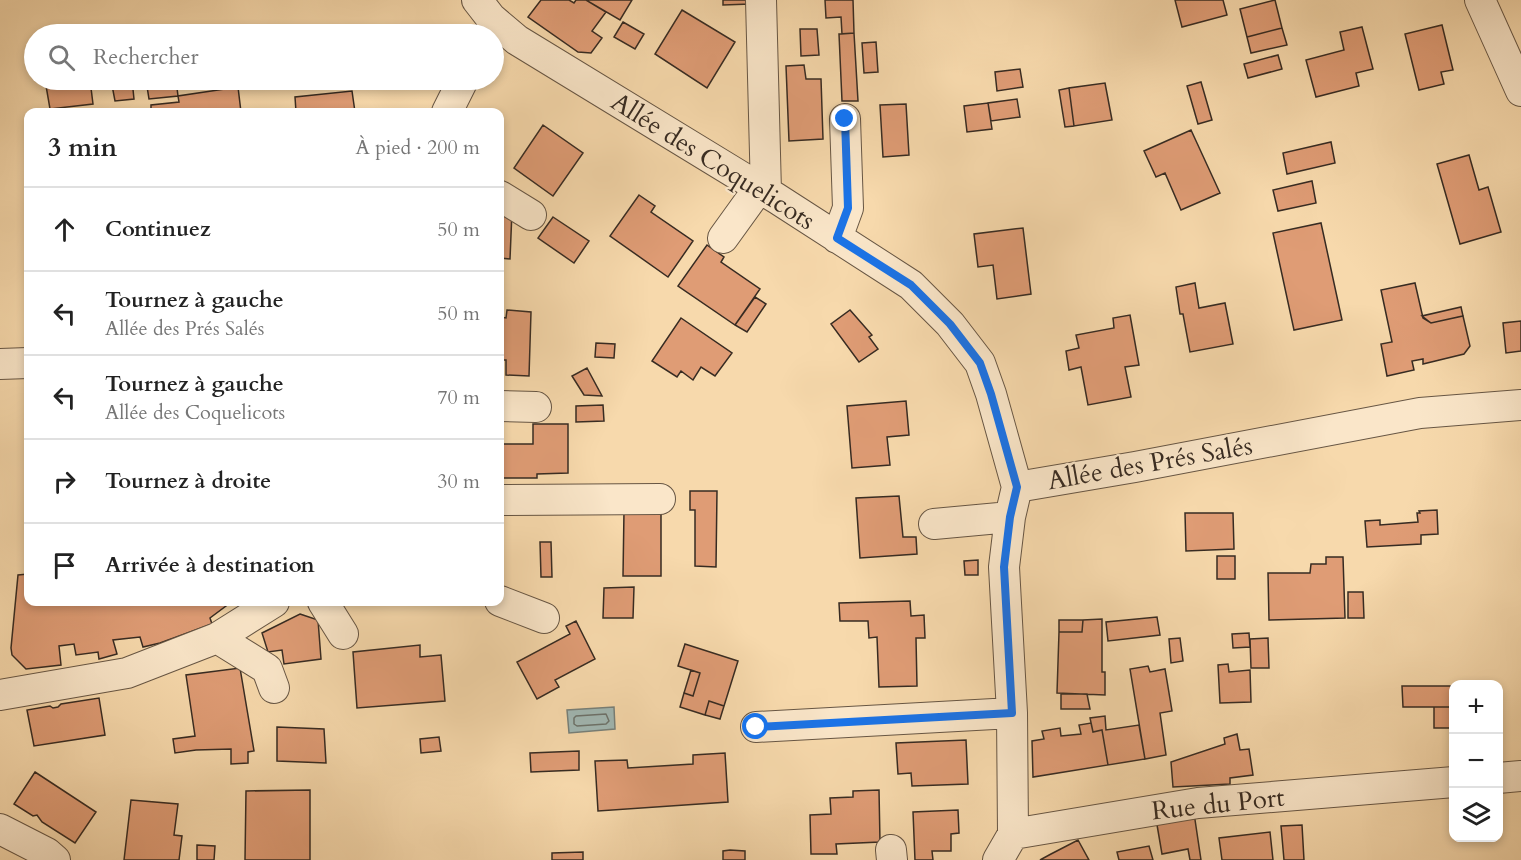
<!DOCTYPE html>
<html lang="fr">
<head>
<meta charset="utf-8">
<style>
  body { margin:0; font-family:Cardo,serif; background:#f2f2f2; color:#222 }
  .controls { position:absolute; right:18px; bottom:18px; display:grid; overflow:hidden; border-radius:12px; box-shadow:0 3px 9px #0003 }
  .controls button { width:54px; height:54px; display:grid; place-items:center; padding:0; border:0; border-bottom:2px solid #e0e0e0; background:#fff; color:#222; font:30px sans-serif }
  .stop { position:absolute; width:18px; height:18px; margin:-14px; border:4px solid #1a73e8; border-radius:50%; background:#fff }
  .stop.end { background:#1a73e8; border-color:#fff; box-shadow:0 2px 6px #0008 }
  .list { margin:0; padding:0; list-style:none }
  h2 { display:flex; justify-content:space-between; align-items:center; height:78px; margin:0; padding:0 24px; font-size:26px }
  h2 small { font-size:20px; font-weight:400; color:#767676 }
  .list li { display:grid; grid-template-columns:39px 1fr auto; gap:18px; align-items:center; box-sizing:border-box; height:84px; padding:0 24px; border-top:2px solid #e0e0e0 }
  .list b { display:block; font-size:22px; white-space:nowrap }
  .list p { margin:0; font-size:20px; white-space:nowrap; color:#767676 }
  .list em { font-size:20px; font-style:normal; color:#767676 }
  .icon { flex:none; width:33px; height:33px; fill:none; stroke:currentColor; stroke-width:2; stroke-linecap:round; stroke-linejoin:round }
  .map { position:relative; flex:none; width:1521px; height:860px; overflow:hidden }
  .search { position:absolute; background:#fff; box-shadow:0 3px 9px #0003; left:24px; top:24px; width:480px; height:66px; display:flex; align-items:center; gap:15px; box-sizing:border-box; padding:0 21px; border-radius:33px; color:#767676; font-size:22px }
  .panel { position:absolute; background:#fff; box-shadow:0 3px 9px #0003; left:24px; top:108px; width:480px; height:498px; border-radius:12px }
  .map>svg:first-child { display:block }
  .water { fill:#a1b8b4; stroke:#77807a; stroke-width:1.5 }
  .lines { fill:none; stroke-linecap:round; stroke-linejoin:round }
  .shore { stroke:#6c726b; stroke-width:1.5 }
  .building { fill:#df9c75; stroke:#372b22; stroke-width:1.5 }
  .minor-casing { stroke:#675644; stroke-width:32 }
  .minor { stroke:#fae6c9; stroke-width:30 }
  .route { stroke:#1a73e8; stroke-width:8 }
  .labels { text-anchor:middle; dominant-baseline:central; stroke-width:4.5; stroke-linejoin:round; paint-order:stroke }
  .street-label { font-size:26px; fill:#372b22; stroke:#fae6c9 }
</style>
</head>
<body>
<div class="map">
<svg width="1521" height="860" viewBox="0 0 1521 860">
  <rect width="100%" height="100%" fill="#f7d9ac"/>
  <filter id="stains"><feTurbulence type="fractalNoise" baseFrequency=".00333" numOctaves="4"/><feColorMatrix values="0 0 0 0 .2 0 0 0 0 .09 0 0 0 0 .02 0 0 0 .5 -.17"/></filter>
  <radialGradient id="worn" r=".72"><stop offset=".6" stop-color="#630" stop-opacity="0"/><stop offset="1" stop-color="#630" stop-opacity=".3"/></radialGradient>
  <!-- water -->
  <path class="water" d="M 614,707 L 615,729 L 569,733 L 567,710 Z"/>
  <g class="lines">
    <!-- shore -->
    <path class="shore" d="M 606,714 L 609,721 L 606,724 L 577,726 L 574,724 L 574,718 L 576,716 Z"/>
  </g>
  <!-- building -->
  <path class="building" d="M 541,0 L 569,0 L 574,3 L 576,0 L 586,0 L 606,12 L 592,31 L 602,38 L 591,53 L 578,52 L 528,17 Z
    M 586,0 L 632,0 L 620,20 Z
    M 723,0 L 750,0 L 750,4 L 723,5 Z
    M 825,0 L 853,0 L 854,33 L 842,34 L 841,17 L 826,18 Z
    M 1175,0 L 1223,0 L 1227,15 L 1182,27 Z
    M 1275,0 L 1282,28 L 1247,37 L 1240,9 Z
    M 682,10 L 735,42 L 707,88 L 655,54 Z
    M 623,22 L 644,34 L 635,49 L 614,37 Z
    M 1442,25 L 1453,70 L 1441,72 L 1444,84 L 1419,90 L 1405,34 Z
    M 1362,27 L 1373,69 L 1356,73 L 1359,86 L 1316,97 L 1306,60 L 1344,50 L 1340,32 Z
    M 1282,28 L 1287,45 L 1251,53 L 1247,37 Z
    M 800,29 L 817,29 L 819,55 L 801,56 Z
    M 854,33 L 858,101 L 842,101 L 839,34 Z
    M 876,42 L 878,72 L 864,73 L 862,43 Z
    M 1278,55 L 1282,69 L 1248,78 L 1244,64 Z
    M 804,65 L 806,79 L 821,79 L 823,139 L 789,141 L 786,66 Z
    M 1020,69 L 1023,87 L 997,91 L 995,72 Z
    M 45,80 L 90,80 L 93,104 L 50,109 Z
    M 111,80 L 132,80 L 134,99 L 115,101 Z
    M 146,80 L 176,80 L 178,96 L 149,99 Z
    M 1201,82 L 1212,120 L 1198,124 L 1187,86 Z
    M 1105,83 L 1112,120 L 1074,126 L 1069,88 Z
    M 238,87 L 241,112 L 151,112 L 151,105 L 179,102 L 178,96 Z
    M 1069,88 L 1074,126 L 1065,127 L 1059,90 Z
    M 352,91 L 355,112 L 296,112 L 295,97 Z
    M 1017,99 L 1020,117 L 991,121 L 988,103 Z
    M 988,103 L 992,129 L 967,132 L 964,106 Z
    M 906,104 L 909,155 L 883,157 L 880,105 Z
    M 543,125 L 583,153 L 553,196 L 514,168 Z
    M 1191,130 L 1220,193 L 1181,210 L 1165,173 L 1156,177 L 1144,151 Z
    M 1331,142 L 1335,163 L 1287,174 L 1283,153 Z
    M 1469,155 L 1479,190 L 1488,187 L 1501,232 L 1460,244 L 1437,164 Z
    M 1312,181 L 1316,203 L 1278,211 L 1273,190 Z
    M 639,195 L 655,206 L 651,212 L 693,241 L 668,277 L 610,236 Z
    M 500,211 L 512,211 L 510,259 L 500,258 Z
    M 553,217 L 589,241 L 574,263 L 538,238 Z
    M 1321,223 L 1342,320 L 1294,330 L 1273,233 Z
    M 1023,228 L 1031,294 L 997,299 L 993,265 L 978,267 L 974,234 Z
    M 707,245 L 724,257 L 721,262 L 760,289 L 735,325 L 678,286 Z
    M 1195,283 L 1199,308 L 1225,303 L 1233,344 L 1190,352 L 1183,314 L 1180,314 L 1176,287 Z
    M 1415,283 L 1423,318 L 1431,323 L 1463,316 L 1470,346 L 1464,354 L 1423,364 L 1423,359 L 1412,361 L 1414,370 L 1387,376 L 1381,344 L 1392,342 L 1381,290 Z
    M 755,297 L 766,304 L 747,332 L 735,325 Z
    M 1461,307 L 1463,316 L 1431,323 L 1422,316 Z
    M 507,310 L 531,312 L 529,376 L 506,375 L 506,360 L 500,360 L 500,317 L 506,318 Z
    M 850,310 L 872,335 L 869,337 L 878,349 L 859,362 L 831,324 Z
    M 1130,315 L 1139,365 L 1125,367 L 1131,397 L 1088,405 L 1081,367 L 1069,370 L 1066,351 L 1079,348 L 1076,335 L 1114,328 L 1113,318 Z
    M 681,318 L 732,353 L 715,376 L 701,367 L 693,380 L 681,371 L 677,377 L 652,361 Z
    M 1521,321 L 1521,351 L 1506,353 L 1503,323 Z
    M 596,343 L 615,344 L 614,358 L 595,357 Z
    M 587,368 L 602,396 L 584,395 L 572,376 Z
    M 906,401 L 909,435 L 887,437 L 890,465 L 852,468 L 847,406 Z
    M 603,405 L 604,421 L 576,422 L 576,406 Z
    M 533,424 L 568,424 L 568,473 L 537,474 L 537,478 L 500,478 L 500,444 L 533,444 Z
    M 690,491 L 717,491 L 716,567 L 695,566 L 695,510 L 690,510 Z
    M 899,496 L 903,537 L 916,537 L 917,554 L 860,558 L 856,498 Z
    M 1437,510 L 1438,534 L 1421,535 L 1421,544 L 1367,547 L 1365,521 L 1380,520 L 1380,525 L 1418,522 L 1417,513 L 1420,513 L 1419,511 Z
    M 624,511 L 661,511 L 661,576 L 623,576 Z
    M 1185,513 L 1233,513 L 1234,549 L 1186,551 Z
    M 540,542 L 551,542 L 552,577 L 541,577 Z
    M 1217,556 L 1235,556 L 1235,579 L 1217,579 Z
    M 1326,557 L 1343,557 L 1345,618 L 1269,620 L 1268,573 L 1310,573 L 1311,564 L 1326,564 Z
    M 978,560 L 978,575 L 965,575 L 964,561 Z
    M 28,574 L 28,602 L 230,603 L 210,618 L 212,624 L 160,643 L 143,647 L 140,637 L 113,640 L 117,654 L 99,659 L 98,652 L 76,655 L 74,644 L 59,646 L 61,665 L 26,669 L 12,655 L 11,648 L 18,575 Z
    M 634,587 L 633,618 L 603,618 L 604,588 Z
    M 1348,592 L 1363,592 L 1364,618 L 1348,618 Z
    M 910,601 L 911,616 L 924,615 L 925,638 L 916,638 L 917,686 L 879,687 L 877,637 L 869,638 L 868,621 L 840,621 L 839,603 Z
    M 300,614 L 318,620 L 321,659 L 284,664 L 282,650 L 268,652 L 262,633 Z
    M 1157,617 L 1160,635 L 1108,641 L 1106,622 Z
    M 1102,619 L 1102,672 L 1105,672 L 1105,695 L 1057,693 L 1059,632 L 1082,632 L 1083,620 Z
    M 1059,620 L 1083,620 L 1082,632 L 1059,632 Z
    M 576,621 L 595,659 L 555,680 L 559,687 L 537,699 L 517,662 L 570,634 L 566,626 Z
    M 1249,633 L 1250,647 L 1233,648 L 1232,634 Z
    M 1180,638 L 1183,661 L 1171,663 L 1169,639 Z
    M 1268,638 L 1269,668 L 1251,668 L 1250,639 Z
    M 685,644 L 738,661 L 724,706 L 709,701 L 705,715 L 680,707 L 684,693 L 693,696 L 700,673 L 678,666 Z
    M 420,645 L 420,657 L 441,655 L 445,701 L 357,708 L 353,652 Z
    M 1228,664 L 1229,672 L 1250,670 L 1251,702 L 1220,703 L 1218,665 Z
    M 1148,666 L 1150,672 L 1165,669 L 1172,711 L 1160,713 L 1166,755 L 1145,759 L 1130,669 Z
    M 240,668 L 254,751 L 248,752 L 248,763 L 231,764 L 231,749 L 196,750 L 175,753 L 173,739 L 195,736 L 186,675 Z
    M 691,670 L 700,673 L 693,696 L 684,693 Z
    M 1402,686 L 1451,686 L 1451,707 L 1403,707 Z
    M 1451,689 L 1454,689 L 1454,728 L 1434,728 L 1434,707 L 1451,707 Z
    M 1061,694 L 1087,694 L 1090,709 L 1061,709 Z
    M 99,698 L 105,735 L 34,746 L 27,710 L 50,706 L 53,708 L 58,707 L 61,704 Z
    M 709,701 L 724,706 L 720,719 L 705,715 Z
    M 1105,716 L 1106,730 L 1139,725 L 1145,759 L 1108,765 L 1102,730 L 1093,732 L 1090,718 Z
    M 1091,723 L 1093,732 L 1102,730 L 1108,765 L 1033,777 L 1032,741 L 1044,739 L 1042,731 L 1060,728 L 1061,736 L 1081,734 L 1079,725 Z
    M 277,727 L 324,729 L 326,763 L 277,761 Z
    M 1237,734 L 1240,750 L 1249,749 L 1253,775 L 1230,778 L 1230,784 L 1173,787 L 1171,762 L 1225,744 L 1224,738 Z
    M 439,737 L 441,751 L 421,753 L 420,739 Z
    M 966,740 L 968,784 L 912,786 L 911,773 L 898,774 L 896,743 Z
    M 579,751 L 579,770 L 531,772 L 530,753 Z
    M 725,753 L 728,802 L 598,811 L 595,761 L 627,760 L 628,768 L 693,764 L 693,755 Z
    M 35,772 L 96,812 L 75,843 L 42,822 L 37,815 L 33,816 L 14,804 Z
    M 310,790 L 310,860 L 245,860 L 246,791 Z
    M 879,790 L 880,842 L 836,844 L 837,854 L 811,854 L 810,815 L 831,814 L 830,798 L 853,797 L 853,791 Z
    M 131,800 L 178,804 L 174,835 L 182,836 L 179,860 L 124,860 Z
    M 958,810 L 959,833 L 951,834 L 951,851 L 932,851 L 933,860 L 915,860 L 913,812 Z
    M 1194,813 L 1201,860 L 1190,860 L 1188,849 L 1162,854 L 1156,819 Z
    M 1302,825 L 1304,860 L 1284,860 L 1281,826 Z
    M 1270,832 L 1273,860 L 1222,860 L 1219,838 Z
    M 1078,840 L 1089,860 L 1040,860 L 1051,854 Z
    M 197,845 L 215,846 L 214,860 L 197,860 Z
    M 1149,846 L 1153,860 L 1119,860 L 1117,852 Z
    M 730,850 L 745,851 L 745,860 L 723,860 L 723,851 Z
    M 583,852 L 583,860 L 552,860 L 552,853 Z"/>
  <g class="lines">
    <defs>
      <path id="minor" d="M 477,0 L 491,18 L 517,40 L 776,198 L 911,285 L 950,324 L 980,363 L 991,394 L 1017,487 L 1010,517 L 1004,567 L 1012,713 L 1013,834 L 998,860
        M 761,0 L 766,192
        M 1480,0 L 1521,91
        M 447,112 L 463,80
        M 500,196 L 531,215
        M 723,238 L 759,188
        M 837,238 L 848,208 L 845,119
        M 0,364 L 28,363
        M 500,406 L 536,407
        M 1017,487 L 1135,467 L 1420,413 L 1521,405
        M 500,500 L 660,499
        M 934,524 L 1010,517
        M 500,601 L 544,618
        M 323,602 L 343,634
        M 217,638 L 267,669 L 274,688
        M 0,695 L 127,673 L 217,638 L 274,602
        M 756,727 L 1012,713
        M 1498,778 L 1521,776
        M 0,829 L 47,853 L 55,860
        M 1013,834 L 1198,803 L 1454,782
        M 891,850 L 892,860"/>
    </defs>
    <!-- minor casing -->
    <use href="#minor" class="minor-casing"/>
    <!-- minor -->
    <use href="#minor" class="minor"/>
  </g>
  <g class="lines">
    <!-- route -->
    <path class="route" d="M 756,727 L 1012,713 L 1004,567 L 1010,517 L 1017,487 L 991,394 L 980,363 L 950,324 L 911,285 L 837,238 L 848,208 L 845,119"/>
  </g>
  <g class="labels">
    <!-- street labels -->
    <g class="street-label">
      <text transform="translate(713 161) rotate(32)">Allée des Coquelicots</text>
      <text transform="translate(1150 463) rotate(-10)">Allée des Prés Salés</text>
      <text transform="translate(1218 804) rotate(-6)">Rue du Port</text>
    </g>
  </g>
  <rect width="100%" height="100%" filter="url(#stains)"/>
  <rect width="100%" height="100%" fill="url(#worn)"/>
</svg>
<div class="controls">
<button>+</button>
<button>−</button>
<button><svg class="icon" aria-label="layers" viewBox="0 0 24 24"><path d="M12 4l9 5-9 5-9-5zM3 14l9 5 9-5"/></svg></button>
</div>
<div class="stop" style="left:756px;top:727px"></div>
<div class="stop end" style="left:845px;top:119px"></div>
<div class="search"><svg class="icon" aria-label="search" viewBox="0 0 24 24"><circle cx="10" cy="10" r="6"/><path d="M15 15l6 6"/></svg>Rechercher</div>
<section class="panel">
<h2>3 min<small>À pied · 200 m</small></h2>
<ul class="list">
<li><svg class="icon" aria-label="ahead" viewBox="0 0 24 24"><path d="M12 20V5M6 11l6-6 6 6"/></svg><div><b>Continuez</b></div><em>50 m</em></li>
<li><svg class="icon" aria-label="left" viewBox="0 0 24 24"><path d="M17 20v-9H6M10 6l-5 5 5 5"/></svg><div><b>Tournez à gauche</b><p>Allée des Prés Salés</p></div><em>50 m</em></li>
<li><svg class="icon" aria-label="left" viewBox="0 0 24 24"><path d="M17 20v-9H6M10 6l-5 5 5 5"/></svg><div><b>Tournez à gauche</b><p>Allée des Coquelicots</p></div><em>70 m</em></li>
<li><svg class="icon" aria-label="right" viewBox="0 0 24 24"><path d="M7 20v-9h11M14 6l5 5-5 5"/></svg><div><b>Tournez à droite</b></div><em>30 m</em></li>
<li><svg class="icon" aria-label="arrive" viewBox="0 0 24 24"><path d="M6 21V4h12l-3 4 3 4H6"/></svg><div><b>Arrivée à destination</b></div></li>
</ul>
</section>
</div>
</body>
</html>
